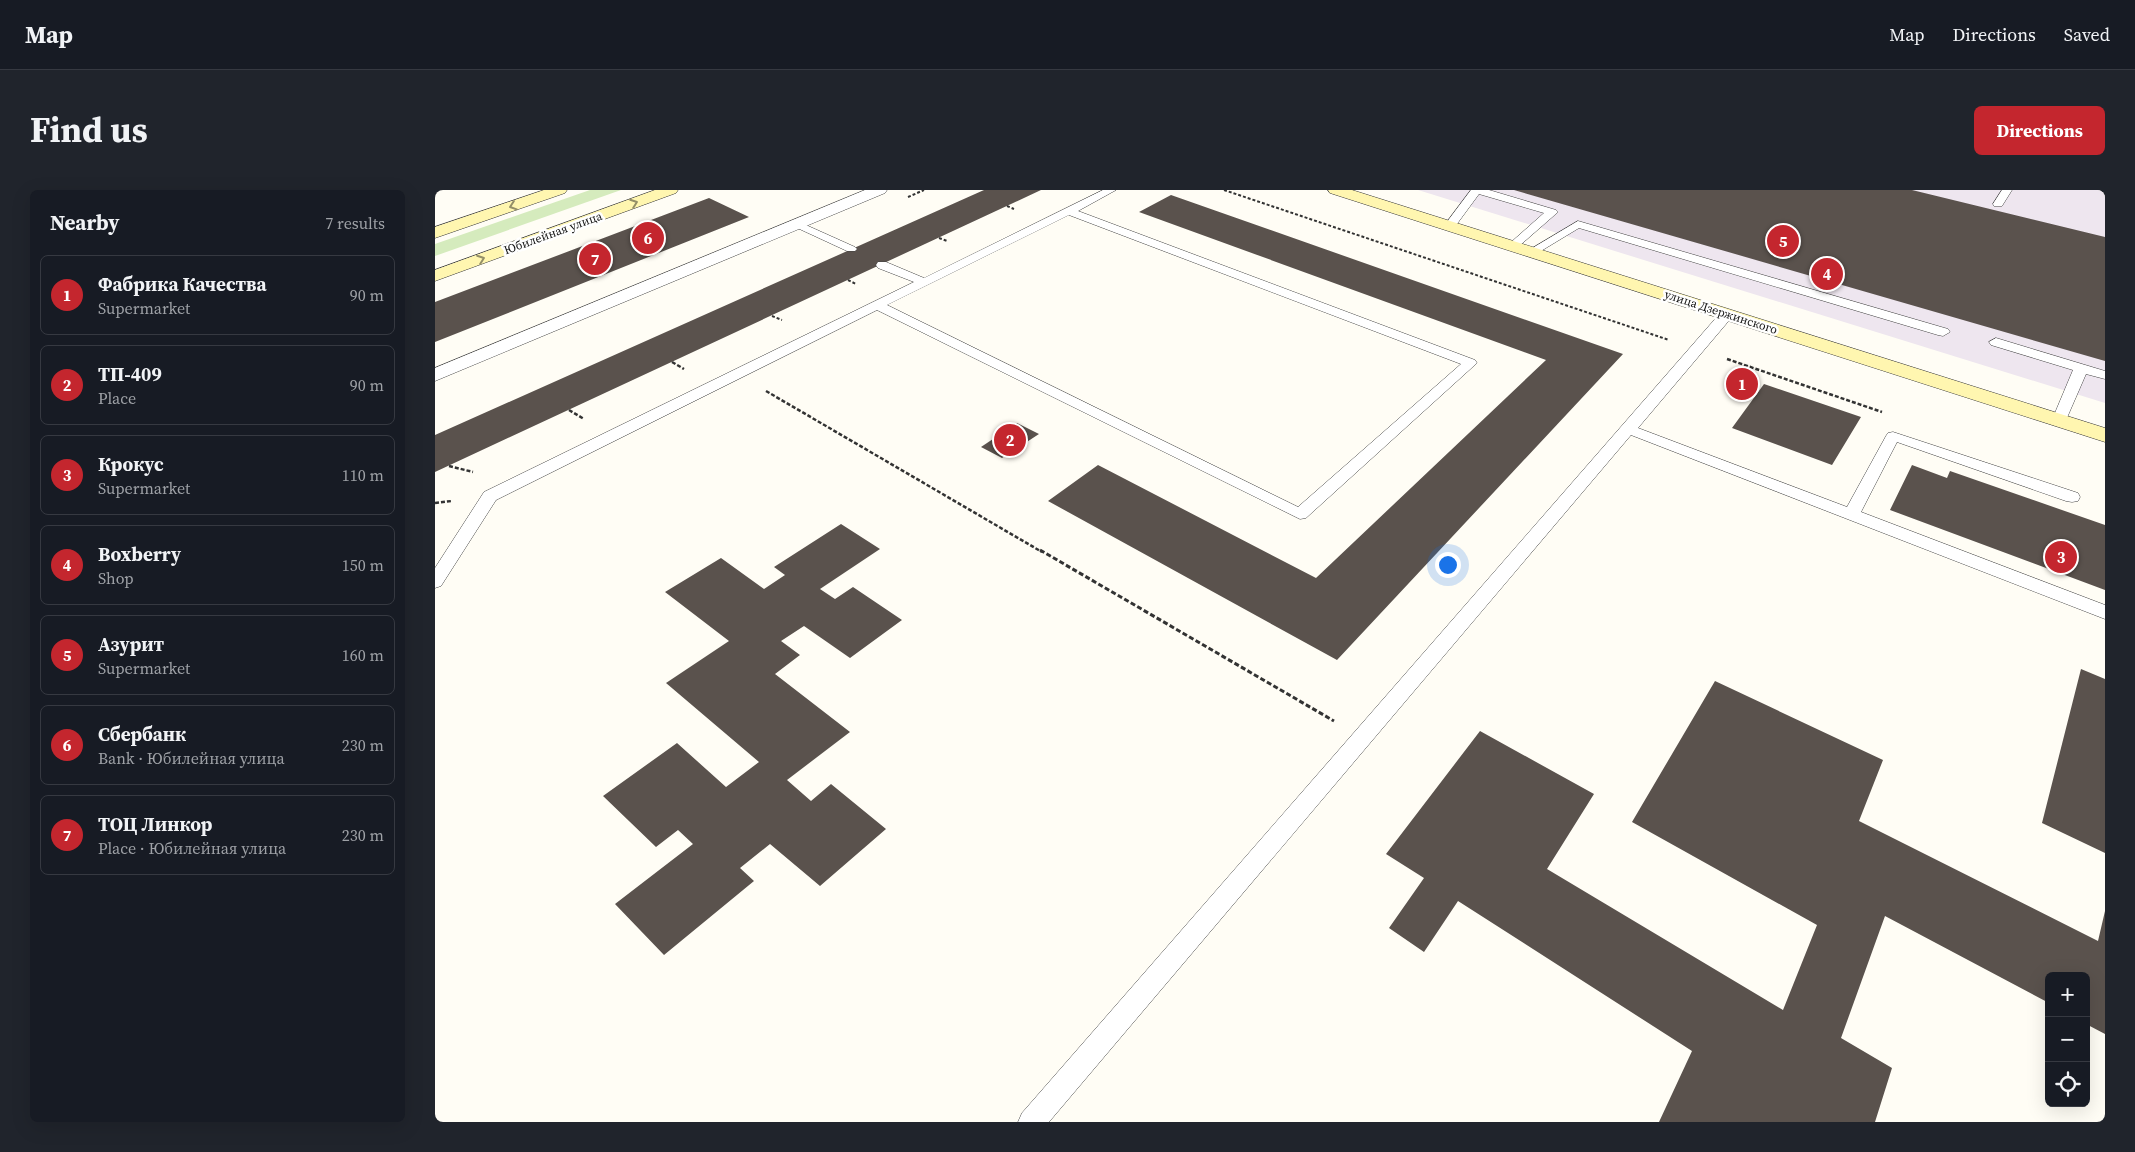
<!DOCTYPE html>
<html lang="en">
<head>
<meta charset="utf-8">
<style>
  body { margin:0; font-family:"Source Serif 4",serif; background:#20242c; color:#f1f3f6 }
  .controls { position:absolute; right:15px; bottom:15px; display:grid; overflow:hidden; border-radius:8px; box-shadow:0 5px 20px #0002 }
  .controls button { width:45px; height:45px; display:grid; place-items:center; padding:0; border:0; border-bottom:1px solid #363941; background:#171b24; color:#f1f3f6; font:25px sans-serif }
  .you { position:absolute; left:1012px; top:374px; width:18px; height:18px; margin:-12px; border:4px solid #fff; border-radius:50%; background:#1a73e8; box-shadow:0 0 0 8px #1a73e833 }
  .badge { display:grid; place-items:center; width:32px; height:32px; border-radius:50%; background:#c4262e; color:#fff; font-size:16px; font-weight:700 }
  .pin { position:absolute; translate:-50% -50%; border:2px solid #fff; box-shadow:0 1px 5px #0006 }
  .list { margin:0; padding:0; list-style:none }
  h2 { display:flex; justify-content:space-between; align-items:center; height:65px; margin:0; padding:0 20px; font-size:21px }
  h2 small { font-size:16px; font-weight:400; color:#9ea1a6 }
  .list li { display:grid; grid-template-columns:32px 1fr auto; gap:15px; align-items:center; box-sizing:border-box; height:80px; margin:0 10px 10px; padding:0 10px; border:1px solid #363941; border-radius:8px }
  .list b { display:block; font-size:19px; white-space:nowrap }
  .list p { margin:0; font-size:16px; white-space:nowrap; color:#9ea1a6 }
  .list em { font-size:16px; font-style:normal; color:#9ea1a6 }
  .icon { flex:none; width:28px; height:28px; fill:none; stroke:currentColor; stroke-width:2; stroke-linecap:round; stroke-linejoin:round }
  .map { position:relative; flex:none; width:1670px; height:932px; overflow:hidden; border-radius:8px }
  header { display:flex; align-items:center; gap:30px; box-sizing:border-box; height:70px; padding:0 25px; background:#171b24; border-bottom:1px solid #363941 }
  header strong { font-size:24px }
  nav { display:flex; gap:28px; margin-inline-start:auto; font-size:18px }
  .intro { display:flex; align-items:center; justify-content:space-between; box-sizing:border-box; height:120px; padding:0 30px }
  h1 { margin:0; font-size:35px }
  .button { padding:12px 22px; border-radius:8px; background:#c4262e; color:#fff; font-size:18px; font-weight:700 }
  main { display:flex; gap:30px; padding:0 30px }
  aside { flex:1; background:#171b24; border-radius:8px; box-shadow:0 5px 20px #0002 }
  .map>svg:first-child { display:block }
  .industrial { fill:#eee6ef }
  .green { fill:#d5ebbd }
  .building { fill:#5a524d }
  .lines { fill:none; stroke-linecap:round; stroke-linejoin:round }
  .service-casing { stroke:#444; stroke-width:1 }
  .minor-casing { stroke:#444; stroke-width:1 }
  .secondary-casing { stroke:#333; stroke-width:1 }
  .path-far2 { stroke:#333; stroke-width:2; stroke-dasharray:3 2; stroke-linecap:butt }
  .path-far1 { stroke:#333; stroke-width:2.5; stroke-dasharray:4 2; stroke-linecap:butt }
  .path { stroke:#333; stroke-width:3; stroke-dasharray:5 2.5; stroke-linecap:butt }
  .service { fill:#fff; fill-rule:evenodd }
  .minor { fill:#fff; fill-rule:evenodd }
  .secondary { fill:#fff6b0; fill-rule:evenodd }
  .oneway { stroke:#948f68 }
  .labels { text-anchor:middle; dominant-baseline:central; stroke-width:5; stroke-linejoin:round; paint-order:stroke }
  .far-street-label { font-size:12px; fill:#111; stroke:#fff }
</style>
</head>
<body>
<header>
<strong>Map</strong>
<nav><a>Map</a><a>Directions</a><a>Saved</a></nav>
</header>
<div class="intro"><h1>Find us</h1><a class="button">Directions</a></div>
<main>
<aside>
<h2>Nearby<small>7 results</small></h2>
<ul class="list">
<li><span class="badge">1</span><div><b>Фабрика Качества</b><p>Supermarket</p></div><em>90 m</em></li>
<li><span class="badge">2</span><div><b>ТП-409</b><p>Place</p></div><em>90 m</em></li>
<li><span class="badge">3</span><div><b>Крокус</b><p>Supermarket</p></div><em>110 m</em></li>
<li><span class="badge">4</span><div><b>Boxberry</b><p>Shop</p></div><em>150 m</em></li>
<li><span class="badge">5</span><div><b>Азурит</b><p>Supermarket</p></div><em>160 m</em></li>
<li><span class="badge">6</span><div><b>Сбербанк</b><p>Bank · Юбилейная улица</p></div><em>230 m</em></li>
<li><span class="badge">7</span><div><b>ТОЦ Линкор</b><p>Place · Юбилейная улица</p></div><em>230 m</em></li>
</ul>
</aside>
<div class="map">
<svg width="1670" height="932" viewBox="0 0 1670 932">
  <rect width="100%" height="100%" fill="#fffdf5"/>
  <!-- industrial -->
  <path class="industrial" d="M 983,0 L 1670,0 L 1670,213 Z"/>
  <!-- green -->
  <path class="green" d="M 155,0 L 186,0 L 0,66 L 0,54 Z"/>
  <!-- building -->
  <path class="building" d="M 549,0 L 606,0 L 0,282 L 0,245 Z
    M 1079,0 L 1477,0 L 1670,47 L 1670,171 Z
    M 736,5 L 1188,164 L 902,470 L 613,311 L 663,275 L 881,388 L 1111,170 L 704,22 Z
    M 274,8 L 314,27 L 0,152 L 0,112 Z
    M 1329,194 L 1426,227 L 1397,275 L 1297,238 Z
    M 582,233 L 604,244 L 567,268 L 546,257 Z
    M 1477,275 L 1512,288 L 1515,281 L 1670,335 L 1670,400 L 1455,320 Z
    M 406,334 L 445,359 L 385,399 L 400,409 L 418,397 L 467,430 L 415,468 L 369,436 L 346,451 L 365,465 L 340,484 L 415,542 L 352,590 L 376,611 L 396,594 L 451,639 L 385,696 L 335,654 L 305,678 L 319,691 L 229,765 L 180,714 L 258,654 L 243,640 L 221,657 L 168,606 L 242,553 L 291,597 L 324,572 L 231,493 L 294,451 L 230,402 L 286,368 L 329,399 L 350,385 L 339,377 Z
    M 1646,479 L 1670,489 L 1670,663 L 1607,633 Z
    M 1280,491 L 1448,570 L 1424,631 L 1663,751 L 1670,721 L 1670,844 L 1651,834 L 1651,786 L 1614,786 L 1614,813 L 1450,726 L 1406,848 L 1457,878 L 1440,932 L 1224,932 L 1257,861 L 1023,711 L 989,762 L 954,738 L 989,688 L 951,664 L 1045,541 L 1159,604 L 1112,679 L 1348,820 L 1382,735 L 1197,632 Z"/>
  <g class="lines">
    <defs>
      <path id="service" d="M 668,0 L 681,0 L 643,21 L 1040,170 L 1042,173 L 871,328 L 865,329 L 442,120 L 61,310 L 6,396 L 0,398 L 0,378 L 49,302 L 479,92 L 443,78 L 441,75 L 443,72 L 451,72 L 489,88 ZM 634,25 L 1026,174 L 863,317 L 452,115 Z
        M 1036,0 L 1054,0 L 1121,20 L 1123,22 L 1082,58 L 1074,58 L 1072,56 L 1074,54 L 1109,23 L 1044,4 L 1019,38 L 1011,38 L 1009,36 Z
        M 1567,0 L 1577,0 L 1567,16 L 1559,16 L 1558,14 Z
        M 362,31 L 420,57 L 422,59 L 420,61 L 412,61 L 358,36 L 356,34 Z
        M 1143,31 L 1513,139 L 1515,142 L 1508,146 L 1503,145 L 1144,38 L 1101,64 L 1097,66 L 1091,62 Z
        M 1292,120 L 1298,124 L 1297,127 L 1203,238 L 1412,317 L 1451,246 L 1453,243 L 1458,242 L 1643,303 L 1645,307 L 1643,311 L 1637,312 L 1631,311 L 1462,252 L 1426,322 L 1670,415 L 1670,429 L 1196,245 L 614,932 L 583,932 L 587,923 L 1287,121 Z
        M 1561,148 L 1670,181 L 1670,189 L 1651,184 L 1631,230 L 1629,233 L 1619,233 L 1617,230 L 1638,180 L 1556,155 L 1554,152 Z"/>
      <path id="minor" d="M 430,0 L 452,0 L 450,3 L 0,191 L 0,178 Z"/>
      <path id="secondary" d="M 109,0 L 132,0 L 130,3 L 0,48 L 0,37 Z
        M 220,0 L 243,0 L 241,3 L 0,91 L 0,80 Z
        M 893,0 L 917,0 L 1670,238 L 1670,252 L 895,3 Z"/>
    </defs>
    <!-- service casing -->
    <use href="#service" class="service-casing"/>
    <!-- minor casing -->
    <use href="#minor" class="minor-casing"/>
    <!-- secondary casing -->
    <use href="#secondary" class="secondary-casing"/>
    <!-- path-far2 -->
    <path class="path-far2" d="M 789,0 L 1234,150
      M 473,7 L 489,0
      M 572,16 L 579,19
      M 504,48 L 512,51
      M 413,90 L 421,94
      M 337,126 L 347,130"/>
    <!-- path-far1 -->
    <path class="path-far1" d="M 1292,169 L 1447,222
      M 237,172 L 249,179
      M 331,201 L 607,362
      M 134,220 L 149,229
      M 14,276 L 38,282
      M 0,313 L 17,311"/>
    <!-- path -->
    <path class="path" d="M 605,360 L 899,531"/>
    <!-- service -->
    <use href="#service" class="service"/>
    <!-- minor -->
    <use href="#minor" class="minor"/>
    <!-- secondary -->
    <use href="#secondary" class="secondary"/>
  </g>
  <!-- one-way arrows -->
  <defs><path id="oneway-chevron" d="M-2-3.5L2.5 0L-2 3.5" fill="none" stroke-width="1.6" stroke-linecap="round" stroke-linejoin="round" transform="scale(1.25)"/></defs>
  <g class="oneway">
    <use href="#oneway-chevron" transform="translate(199 13) rotate(-20)"/>
    <use href="#oneway-chevron" transform="translate(78 16) rotate(161)"/>
    <use href="#oneway-chevron" transform="translate(46 69) rotate(-20)"/>
  </g>
  <g class="labels">
    <!-- far-street labels -->
    <g class="far-street-label">
      <text transform="translate(118 43) rotate(-20)">Юбилейная улица</text>
      <text transform="translate(1286 122) rotate(18)">улица Дзержинского</text>
    </g>
  </g>
</svg>
<div class="controls">
<button>+</button>
<button>−</button>
<button><svg class="icon" aria-label="locate" viewBox="0 0 24 24"><circle cx="12" cy="12" r="6"/><path d="M12 2v4M12 18v4M2 12h4M18 12h4"/></svg></button>
</div>
<div class="you"></div>
<div class="pin badge" style="left:1307px;top:194px">1</div>
<div class="pin badge" style="left:575px;top:250px">2</div>
<div class="pin badge" style="left:1626px;top:367px">3</div>
<div class="pin badge" style="left:1392px;top:84px">4</div>
<div class="pin badge" style="left:1348px;top:51px">5</div>
<div class="pin badge" style="left:213px;top:48px">6</div>
<div class="pin badge" style="left:160px;top:69px">7</div>
</div>
</main>
</body>
</html>
